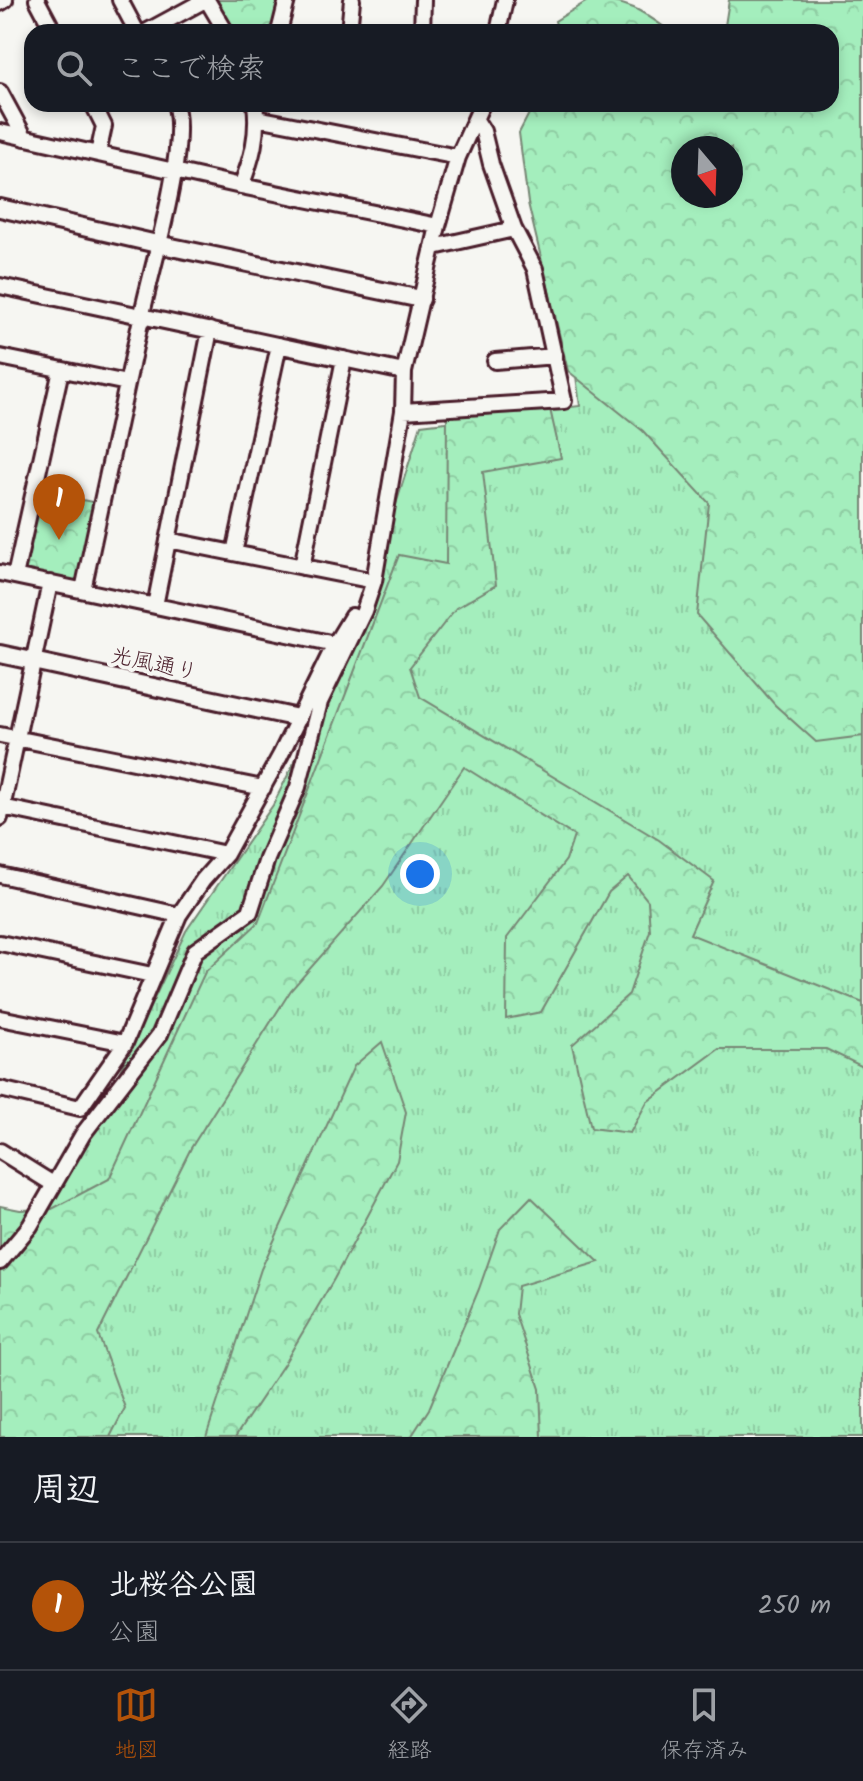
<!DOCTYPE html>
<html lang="ja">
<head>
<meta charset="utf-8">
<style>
  body { margin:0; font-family:Kalam,"Klee One",sans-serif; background:#242831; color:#f1f3f6 }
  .compass { position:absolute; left:671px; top:136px; width:72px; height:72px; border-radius:50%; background:#171b24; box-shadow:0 4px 12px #0003; rotate:161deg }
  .you { position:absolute; left:420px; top:874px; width:28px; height:28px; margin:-20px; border:6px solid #fff; border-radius:50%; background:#1a73e8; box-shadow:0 0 0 12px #1a73e833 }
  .badge { display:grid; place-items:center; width:52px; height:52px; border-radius:50%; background:#b45309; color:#fff; font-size:26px; font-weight:700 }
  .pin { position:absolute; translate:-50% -66px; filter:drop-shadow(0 2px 4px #0008) }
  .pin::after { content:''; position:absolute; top:42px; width:28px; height:24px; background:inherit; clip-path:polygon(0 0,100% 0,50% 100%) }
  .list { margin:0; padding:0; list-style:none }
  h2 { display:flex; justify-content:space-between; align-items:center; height:104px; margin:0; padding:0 32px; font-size:34px }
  h2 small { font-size:26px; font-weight:400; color:#9ea1a6 }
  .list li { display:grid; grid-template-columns:52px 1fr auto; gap:24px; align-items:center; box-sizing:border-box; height:128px; padding:0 32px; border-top:2px solid #363941 }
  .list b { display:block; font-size:30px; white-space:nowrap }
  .list p { margin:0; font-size:26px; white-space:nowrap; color:#9ea1a6 }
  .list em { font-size:26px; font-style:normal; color:#9ea1a6 }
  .icon { flex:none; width:44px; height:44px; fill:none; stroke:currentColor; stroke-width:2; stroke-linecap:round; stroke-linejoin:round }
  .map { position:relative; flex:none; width:863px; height:1437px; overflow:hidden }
  .search { position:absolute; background:#171b24; box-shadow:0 4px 12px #0003; left:24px; right:24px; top:24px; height:88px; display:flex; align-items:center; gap:20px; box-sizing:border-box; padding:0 28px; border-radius:24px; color:#9ea1a6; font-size:30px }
  .sheet { height:232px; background:#171b24 }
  nav { display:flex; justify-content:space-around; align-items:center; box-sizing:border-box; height:112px; border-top:2px solid #363941; background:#171b24; font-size:22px; color:#9ea1a6 }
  nav a { display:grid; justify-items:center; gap:4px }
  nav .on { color:#b45309 }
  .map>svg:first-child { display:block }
  .grass { fill:url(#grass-tufts); stroke:#778674; stroke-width:2 }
  .forest { fill:url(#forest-crowns); stroke:#778674; stroke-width:2; fill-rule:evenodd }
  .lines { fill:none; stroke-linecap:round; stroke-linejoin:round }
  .minor-casing { stroke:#4a1f2b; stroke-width:20 }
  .tertiary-casing { stroke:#4a1f2b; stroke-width:22 }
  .minor { stroke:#f6f6f2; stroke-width:14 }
  .tertiary { stroke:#f6f6f2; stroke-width:16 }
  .labels { text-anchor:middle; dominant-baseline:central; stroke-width:8; stroke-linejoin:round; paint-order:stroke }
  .street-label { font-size:22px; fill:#4a1f2b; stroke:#f6f6f2 }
</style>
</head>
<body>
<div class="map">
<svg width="863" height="1437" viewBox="0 0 863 1437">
  <defs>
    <pattern id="grass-tufts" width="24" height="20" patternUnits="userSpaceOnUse" patternTransform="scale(2)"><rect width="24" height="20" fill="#a4eebd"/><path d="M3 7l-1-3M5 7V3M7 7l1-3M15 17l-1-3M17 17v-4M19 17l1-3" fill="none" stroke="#8fcca3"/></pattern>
    <pattern id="forest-crowns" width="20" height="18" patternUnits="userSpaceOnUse" patternTransform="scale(2)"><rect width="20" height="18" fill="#a4eebd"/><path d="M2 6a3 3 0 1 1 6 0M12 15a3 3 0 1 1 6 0" fill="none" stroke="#8fcca3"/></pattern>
  </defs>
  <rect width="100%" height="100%" fill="#f6f6f2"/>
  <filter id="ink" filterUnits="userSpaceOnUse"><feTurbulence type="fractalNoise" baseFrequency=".0125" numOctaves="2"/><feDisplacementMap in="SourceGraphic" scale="16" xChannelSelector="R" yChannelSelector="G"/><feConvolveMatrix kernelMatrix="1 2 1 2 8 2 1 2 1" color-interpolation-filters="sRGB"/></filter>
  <g filter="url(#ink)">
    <!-- grass -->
    <path class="grass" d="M 566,301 L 863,387 L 863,1437 L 40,1437 L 0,1276 L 85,1145 L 186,931 L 273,805 L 350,650 L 421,425 L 580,406 Z"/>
    <!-- forest -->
    <path class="forest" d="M 207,0 L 287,0 L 278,32 L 226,32 Z
      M 589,0 C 627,0 641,10 671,32 L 558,32 L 555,21 Z
      M 729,0 L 863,0 L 863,736 L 816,742 L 775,705 L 697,615 L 709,503 L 643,431 L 568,371 L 528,203 L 519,133 L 534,104 L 831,104 L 831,32 L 724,32 ZM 683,148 L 731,148 L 731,196 L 683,196 Z
      M 550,409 L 561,458 L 483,472 L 496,585 L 456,608 L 410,667 L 420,697 L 659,840 L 714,881 L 690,934 L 863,1003 L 863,1067 L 826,1049 L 719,1049 L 647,1102 L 630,1133 L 591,1128 L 572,1045 L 629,994 L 650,931 L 648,901 L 628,876 L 609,892 L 541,1012 L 506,1019 L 507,938 L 566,860 L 574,836 L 464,767 L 383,886 L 291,990 L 191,1148 L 98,1334 L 125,1408 L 110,1437 L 0,1437 L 0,1206 L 20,1210 L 52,1209 L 109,1179 L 205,972 L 258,923 L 399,555 L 446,564 L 447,415 Z
      M 34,490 L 102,504 L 83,590 L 15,576 Z
      M 382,1042 L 406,1112 L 397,1161 L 334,1279 L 284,1364 L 235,1437 L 206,1437 L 261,1269 L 354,1066 Z
      M 531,1197 L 599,1262 L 518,1286 L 515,1314 L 540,1389 L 542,1437 L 411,1437 L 429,1409 L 479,1289 L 500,1229 Z"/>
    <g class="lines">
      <defs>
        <path id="minor" d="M 37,0 L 54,32
          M 120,0 L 137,32
          M 207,0 L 226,32
          M 0,3 L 5,0
          M 146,32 L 205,0
          M 279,32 L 287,0
          M 349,32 L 352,0
          M 422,32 L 423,0
          M 498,32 L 505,0
          M 0,92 L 25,138
          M 93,104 L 104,126 L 98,154
          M 257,118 L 458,157
          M 0,132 L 241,186 L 438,226
          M 241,186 C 252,159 259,134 255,104
          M 434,247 L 514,229
          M 0,286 L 404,372
          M 0,357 L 127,383
          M 495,361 L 555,356
          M 403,411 L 564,401 L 535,269 L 514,229 L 491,164 L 483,131 L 476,120
          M 168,540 L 374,581
          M 234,553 L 279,345
          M 302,567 L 344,359
          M 0,573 L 335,644
          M 15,576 L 61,370
          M 83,590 C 103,498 122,406 142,314 C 152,266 189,146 175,104
          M 155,606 L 210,330
          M 0,735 L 263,788
          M 2,807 L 226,854
          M 0,818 L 50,583
          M 0,875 L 179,915
          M 0,943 L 152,975
          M 0,1018 L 125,1043
          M 0,1089 L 80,1108 L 125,1043 L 179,915 L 203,880 L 226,854 L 280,756 L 335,644 L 352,616
          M 0,1151 L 53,1184
          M 0,1262 L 30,1226 L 83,1134 L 160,1034 L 195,951 L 250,912 L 267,859 L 298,787 L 320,702 L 364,611 L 374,581 L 403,411 L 404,372 L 438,226 L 458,157 L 482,104"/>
        <path id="tertiary" d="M 0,208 L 157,244 L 421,299
          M 0,654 L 298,718"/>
      </defs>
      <!-- minor casing -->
      <use href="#minor" class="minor-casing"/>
      <!-- tertiary casing -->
      <use href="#tertiary" class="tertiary-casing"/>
      <!-- minor -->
      <use href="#minor" class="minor"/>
      <!-- tertiary -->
      <use href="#tertiary" class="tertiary"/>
    </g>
  </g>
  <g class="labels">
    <!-- street labels -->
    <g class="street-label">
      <text transform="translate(154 665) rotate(12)">光風通り</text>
    </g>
  </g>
</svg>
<svg class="compass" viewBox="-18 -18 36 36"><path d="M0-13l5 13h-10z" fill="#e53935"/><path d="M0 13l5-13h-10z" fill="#9ea1a6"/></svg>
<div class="you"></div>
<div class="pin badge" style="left:59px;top:540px">1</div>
<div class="search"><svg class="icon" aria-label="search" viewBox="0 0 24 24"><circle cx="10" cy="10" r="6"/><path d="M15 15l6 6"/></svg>ここで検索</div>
</div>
<section class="sheet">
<h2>周辺<small></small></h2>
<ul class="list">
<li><span class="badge">1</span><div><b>北桜谷公園</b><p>公園</p></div><em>250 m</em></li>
</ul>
</section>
<nav>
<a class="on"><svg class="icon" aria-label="map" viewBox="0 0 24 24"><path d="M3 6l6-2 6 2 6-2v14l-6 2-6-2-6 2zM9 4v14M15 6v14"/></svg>地図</a>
<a><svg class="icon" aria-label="directions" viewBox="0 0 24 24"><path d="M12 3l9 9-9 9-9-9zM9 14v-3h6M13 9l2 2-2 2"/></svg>経路</a>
<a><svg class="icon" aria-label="saved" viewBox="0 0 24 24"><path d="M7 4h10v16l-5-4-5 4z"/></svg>保存済み</a>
</nav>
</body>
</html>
